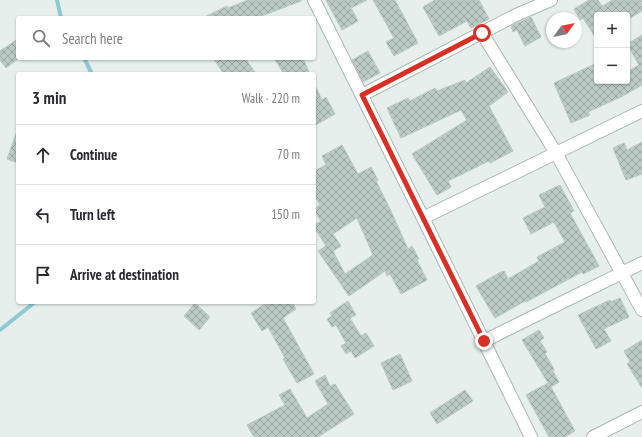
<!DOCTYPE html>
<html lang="en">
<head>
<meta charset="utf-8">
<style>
  body { margin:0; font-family:"PT Sans Narrow",sans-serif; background:#f2f2f3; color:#2b2b33 }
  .controls { position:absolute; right:12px; top:12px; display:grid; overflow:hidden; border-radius:4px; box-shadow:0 1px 3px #0004 }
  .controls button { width:36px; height:36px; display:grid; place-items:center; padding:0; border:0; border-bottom:1px solid #e1e1e2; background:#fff; color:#2b2b33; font:20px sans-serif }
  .compass { position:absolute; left:546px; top:12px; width:36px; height:36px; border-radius:50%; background:#fff; box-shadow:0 1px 3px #0004; rotate:57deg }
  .stop { position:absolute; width:12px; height:12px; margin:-9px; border:3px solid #d93025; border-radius:50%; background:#fff }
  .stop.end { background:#d93025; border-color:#fff; box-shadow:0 1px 4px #0008 }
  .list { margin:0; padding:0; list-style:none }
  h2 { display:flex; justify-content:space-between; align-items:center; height:52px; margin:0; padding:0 16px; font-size:17px }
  h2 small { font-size:13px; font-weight:400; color:#7c7c81 }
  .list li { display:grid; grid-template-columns:26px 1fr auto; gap:12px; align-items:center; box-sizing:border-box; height:60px; padding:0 16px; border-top:1px solid #e1e1e2 }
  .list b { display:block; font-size:15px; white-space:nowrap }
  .list em { font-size:13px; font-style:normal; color:#7c7c81 }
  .icon { flex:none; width:22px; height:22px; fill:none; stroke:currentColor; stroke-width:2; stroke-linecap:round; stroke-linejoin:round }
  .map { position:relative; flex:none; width:642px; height:437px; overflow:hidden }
  .search { position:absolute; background:#fff; box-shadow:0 1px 3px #0004; left:16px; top:16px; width:300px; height:44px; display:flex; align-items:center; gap:10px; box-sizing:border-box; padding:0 14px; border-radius:4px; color:#7c7c81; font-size:15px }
  .panel { position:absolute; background:#fff; box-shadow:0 1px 3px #0004; left:16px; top:72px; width:300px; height:232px; border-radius:4px }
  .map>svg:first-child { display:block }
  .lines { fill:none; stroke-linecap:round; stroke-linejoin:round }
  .stream { stroke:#8ec9d4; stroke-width:4 }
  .building { fill:url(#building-cross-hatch); stroke:#b8c9c2; fill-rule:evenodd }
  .minor-casing { stroke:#a8b8b2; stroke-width:14 }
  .minor { stroke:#fff; stroke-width:12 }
  .route { stroke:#d93025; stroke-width:5 }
</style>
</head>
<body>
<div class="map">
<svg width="642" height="437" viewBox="0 0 642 437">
  <defs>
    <pattern id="building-cross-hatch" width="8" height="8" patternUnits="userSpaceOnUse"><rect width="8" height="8" fill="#bbcac4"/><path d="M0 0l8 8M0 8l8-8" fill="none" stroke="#98a6a0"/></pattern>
  </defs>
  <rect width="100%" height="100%" fill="#e6efeb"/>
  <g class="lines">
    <!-- stream -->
    <path class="stream" d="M 57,0 L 61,18
      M 84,58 L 92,74
      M 0,330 L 35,302"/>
  </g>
  <!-- building -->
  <path class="building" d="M 248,0 L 301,0 L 301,1 L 256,18 L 203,18 L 227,6 L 228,8 Z
    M 326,0 L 367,0 L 351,8 L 358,21 L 342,30 Z
    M 373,0 L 395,0 L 418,43 L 394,56 L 386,42 L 394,38 Z
    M 435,0 L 479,0 L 489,19 L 471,28 L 467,21 L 439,36 L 423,7 Z
    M 589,0 L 598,0 L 602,6 L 613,0 L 642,0 L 642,11 L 627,20 L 627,15 L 597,15 L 597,40 L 583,18 L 580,20 L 574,9 Z
    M 531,17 L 541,37 L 525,46 L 517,30 L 513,32 L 511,26 Z
    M 642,35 L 642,85 L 623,96 L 588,112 L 590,115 L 571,123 L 554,83 L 597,63 L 597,81 L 627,81 L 627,72 L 639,65 L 627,44 Z
    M 18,39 L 18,59 L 6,68 L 0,60 L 0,51 Z
    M 368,51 L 380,73 L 363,82 L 352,60 Z
    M 213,58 L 245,58 L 256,74 L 224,74 Z
    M 274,58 L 303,58 L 310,74 L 284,74 Z
    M 490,67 L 508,92 L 489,106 L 513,151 L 490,163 L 489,161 L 448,181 L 451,187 L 437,195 L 412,154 L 467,120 L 461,110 L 401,138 L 387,108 L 408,98 L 410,101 L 435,88 L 437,91 L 465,80 L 466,83 Z
    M 314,83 L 322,100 L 326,97 L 335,114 L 314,126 Z
    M 17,131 L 18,132 L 18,163 L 7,159 Z
    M 642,142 L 642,174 L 626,180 L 613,148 L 624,143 L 627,150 Z
    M 342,145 L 358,174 L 371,167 L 378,180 L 376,181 L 390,209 L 408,249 L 412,246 L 419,259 L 417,260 L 427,280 L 401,294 L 390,274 L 387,276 L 385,271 L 349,296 L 318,251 L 326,246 L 314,227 L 314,225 L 321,221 L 314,210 L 314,209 L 320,205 L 314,195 L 314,171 L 326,165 L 322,156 ZM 357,218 L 373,255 L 345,274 L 333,251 L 341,246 L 333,234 Z
    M 560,185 L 574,211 L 570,213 L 599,266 L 583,274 L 582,272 L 526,302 L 525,301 L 495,318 L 476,286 L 501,272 L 504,271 L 508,279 L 539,261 L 537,257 L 565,242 L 554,222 L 531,234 L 523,218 L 545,207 L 539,195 Z
    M 620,298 L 629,317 L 604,329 L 611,341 L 596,349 L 578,315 L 610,300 L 611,302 Z
    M 348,301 L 356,315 L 350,318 L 361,336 L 366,333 L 374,346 L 355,358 L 351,351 L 346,354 L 341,346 L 346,343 L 336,325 L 332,327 L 327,319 L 332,316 L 330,313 Z
    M 268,302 L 292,302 L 296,309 L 283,318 L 314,374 L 297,383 L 283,359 L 285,358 L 268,327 L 262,331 L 251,313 Z
    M 195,303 L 210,317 L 199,330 L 184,316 Z
    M 539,330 L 544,338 L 540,341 L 547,352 L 545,354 L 554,369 L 553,371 L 559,382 L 551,387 L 575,431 L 565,437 L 549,437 L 526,395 L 548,383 L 522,340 Z
    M 642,340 L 642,388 L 627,364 L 630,362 L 624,351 Z
    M 400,354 L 412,381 L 393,390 L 381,363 Z
    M 325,375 L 330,386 L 335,384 L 354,414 L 318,437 L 254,437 L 247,425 L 285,405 L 279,395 L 290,389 L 307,418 L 328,404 L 315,381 Z
    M 465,390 L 473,401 L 437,424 L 430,413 Z"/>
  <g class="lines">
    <defs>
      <path id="minor" d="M 314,0 L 423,218 L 531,437
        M 482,33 L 556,153 L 642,310
        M 362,95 L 516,15 L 551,0
        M 423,218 L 642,111
        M 484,341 L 642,263
        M 593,437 L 642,412"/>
    </defs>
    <!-- minor casing -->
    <use href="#minor" class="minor-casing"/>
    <!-- minor -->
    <use href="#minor" class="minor"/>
  </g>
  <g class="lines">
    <!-- route -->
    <path class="route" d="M 482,33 L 362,95 L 484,341"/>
  </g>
</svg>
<div class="controls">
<button>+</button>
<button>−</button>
</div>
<svg class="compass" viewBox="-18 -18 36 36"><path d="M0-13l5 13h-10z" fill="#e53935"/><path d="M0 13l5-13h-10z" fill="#7c7c81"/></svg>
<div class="stop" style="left:482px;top:33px"></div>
<div class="stop end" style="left:484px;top:341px"></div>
<div class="search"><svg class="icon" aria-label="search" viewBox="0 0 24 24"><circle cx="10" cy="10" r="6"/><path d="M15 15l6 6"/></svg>Search here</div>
<section class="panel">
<h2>3 min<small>Walk · 220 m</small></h2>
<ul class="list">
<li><svg class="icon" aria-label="ahead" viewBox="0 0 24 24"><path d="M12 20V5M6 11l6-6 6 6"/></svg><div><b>Continue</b></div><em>70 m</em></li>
<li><svg class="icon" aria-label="left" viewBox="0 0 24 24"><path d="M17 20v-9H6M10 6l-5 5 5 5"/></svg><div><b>Turn left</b></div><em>150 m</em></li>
<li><svg class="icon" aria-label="arrive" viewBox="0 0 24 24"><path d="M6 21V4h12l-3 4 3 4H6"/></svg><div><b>Arrive at destination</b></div></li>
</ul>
</section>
</div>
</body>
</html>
